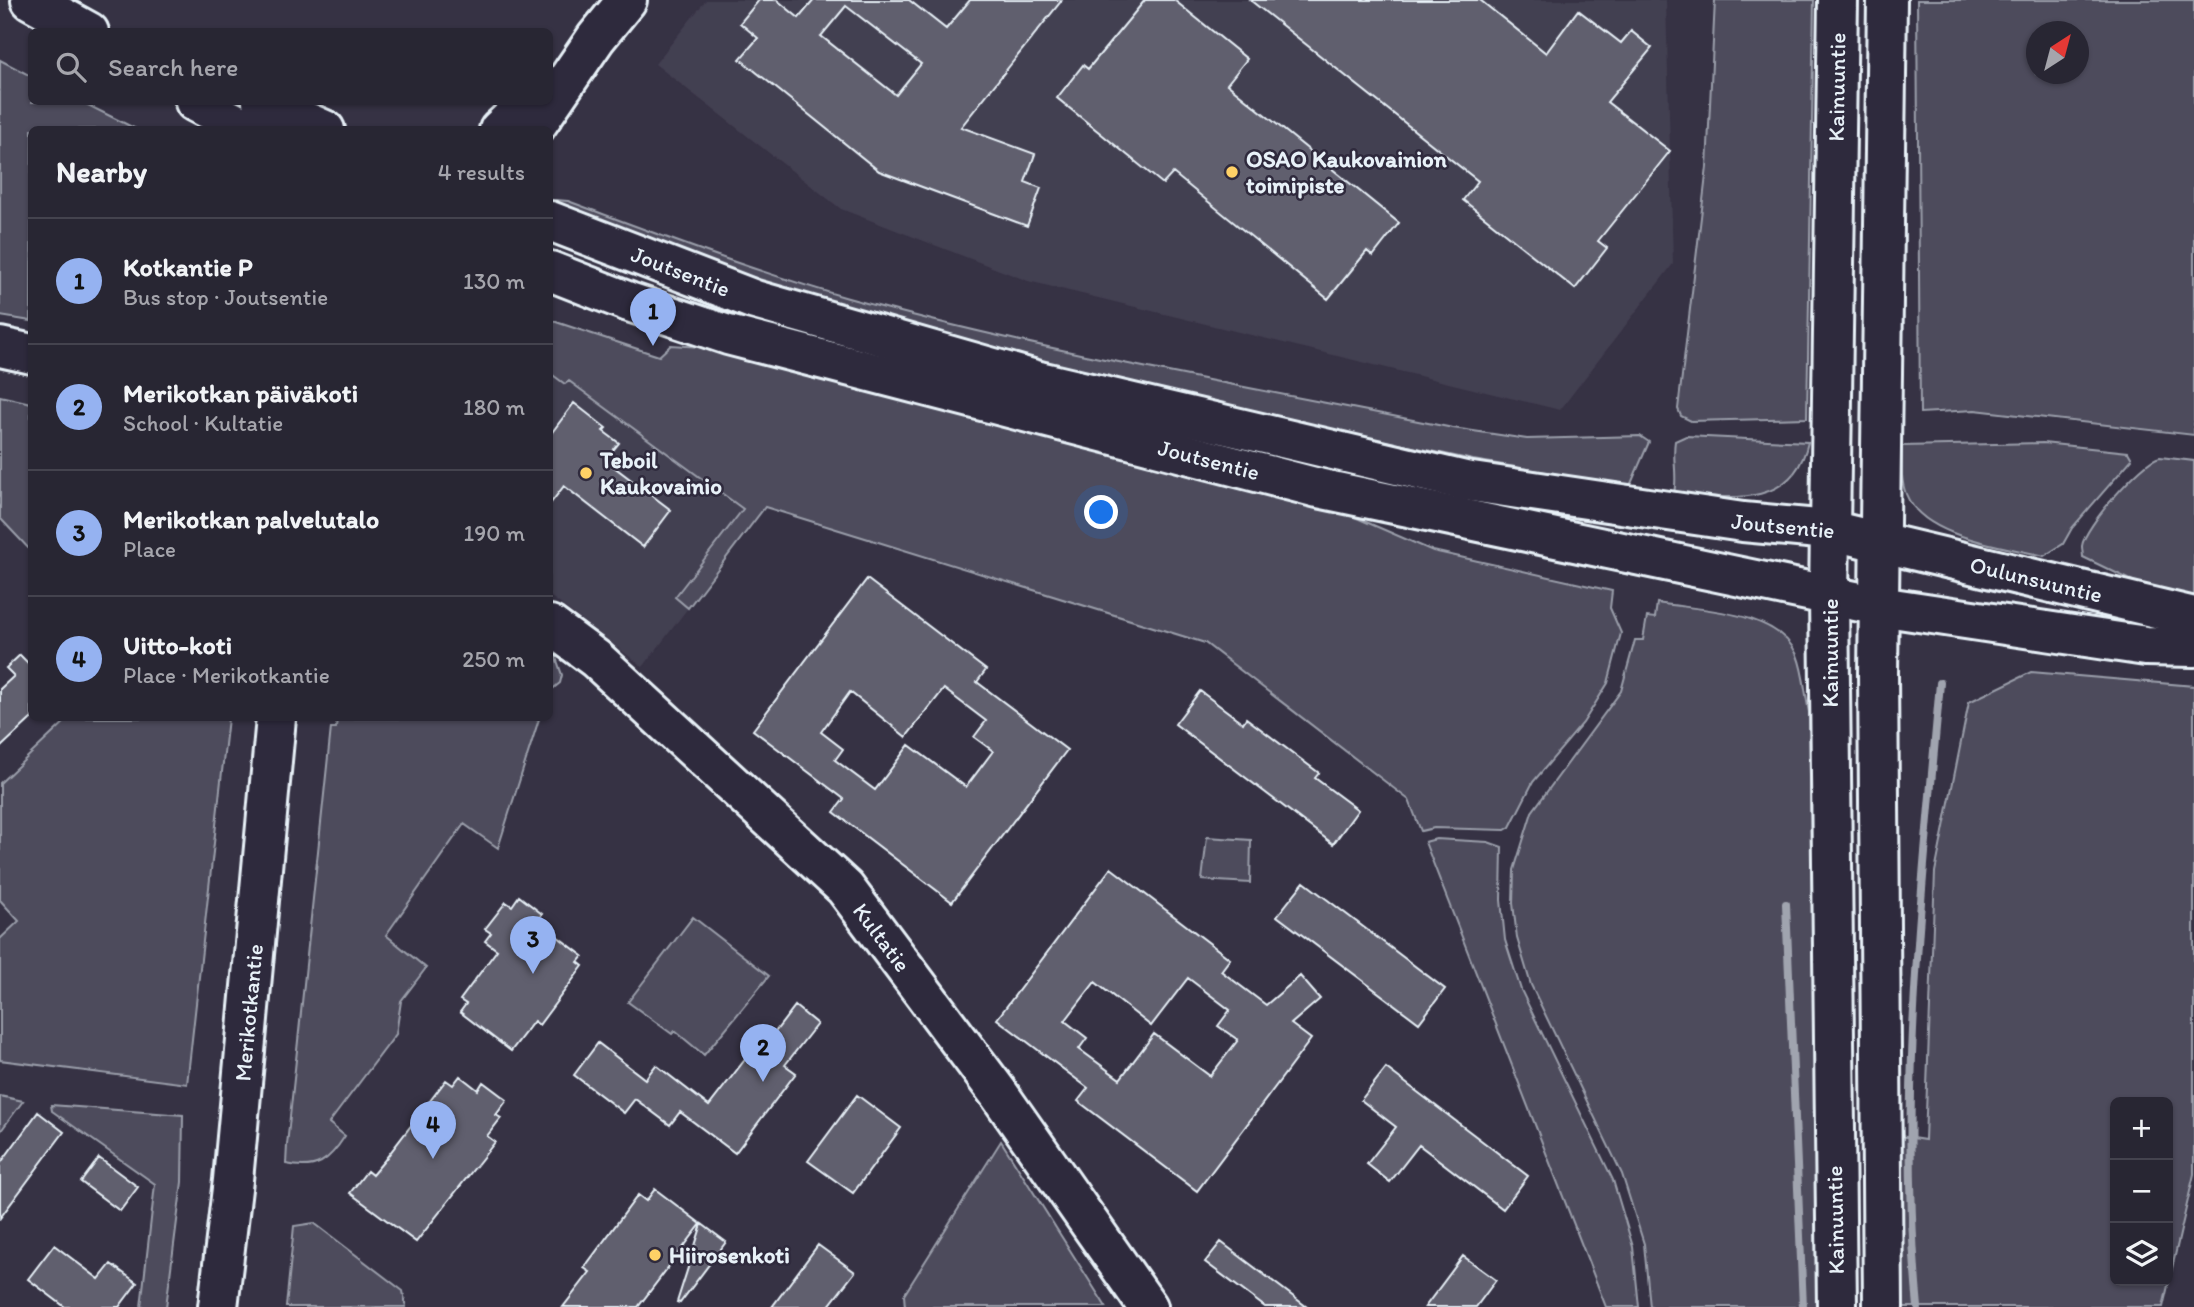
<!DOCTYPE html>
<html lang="en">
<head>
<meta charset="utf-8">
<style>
  body { margin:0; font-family:Itim,sans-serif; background:#302e3b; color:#f1f3f6 }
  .controls { position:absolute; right:21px; bottom:21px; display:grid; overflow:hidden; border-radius:10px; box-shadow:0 2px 5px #0004 }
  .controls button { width:63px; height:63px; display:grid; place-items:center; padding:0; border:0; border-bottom:2px solid #44434e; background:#282633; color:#f1f3f6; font:35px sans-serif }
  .compass { position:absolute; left:2026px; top:21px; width:63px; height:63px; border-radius:50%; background:#282633; box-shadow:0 2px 5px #0004; rotate:36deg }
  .you { position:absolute; left:1102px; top:513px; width:24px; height:24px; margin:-18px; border:5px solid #fff; border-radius:50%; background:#1a73e8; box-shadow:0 0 0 10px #1a73e833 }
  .badge { display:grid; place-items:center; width:46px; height:46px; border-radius:50%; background:#95b2f1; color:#111; font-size:23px; font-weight:700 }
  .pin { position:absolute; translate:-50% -58px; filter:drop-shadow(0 2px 4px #0008) }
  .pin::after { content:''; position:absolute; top:37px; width:24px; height:21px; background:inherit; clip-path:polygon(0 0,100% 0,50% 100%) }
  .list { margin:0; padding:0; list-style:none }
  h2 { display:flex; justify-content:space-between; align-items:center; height:91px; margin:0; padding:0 28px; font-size:30px }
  h2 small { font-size:23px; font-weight:400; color:#a5a5ac }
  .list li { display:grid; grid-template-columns:46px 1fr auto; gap:21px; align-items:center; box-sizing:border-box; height:126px; padding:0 28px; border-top:2px solid #44434e }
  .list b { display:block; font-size:26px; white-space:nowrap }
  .list p { margin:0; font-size:23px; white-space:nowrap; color:#a5a5ac }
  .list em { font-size:23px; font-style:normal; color:#a5a5ac }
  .icon { flex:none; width:38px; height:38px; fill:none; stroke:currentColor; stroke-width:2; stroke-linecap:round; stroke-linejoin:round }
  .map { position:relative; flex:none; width:2194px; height:1307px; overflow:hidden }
  .search { position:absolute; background:#282633; box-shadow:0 2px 5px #0004; left:28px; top:28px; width:525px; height:77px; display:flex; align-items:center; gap:18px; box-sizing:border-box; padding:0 24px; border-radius:10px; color:#a5a5ac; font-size:26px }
  .panel { position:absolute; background:#282633; box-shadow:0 2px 5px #0004; left:28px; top:126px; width:525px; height:595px; border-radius:10px }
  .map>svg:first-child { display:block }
  .built { fill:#433f51 }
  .green { fill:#4d4b5c; stroke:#9a9eaa; stroke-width:2; fill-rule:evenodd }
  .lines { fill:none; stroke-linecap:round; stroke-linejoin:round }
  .stream { stroke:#a0a4af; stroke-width:8 }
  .building { fill:#605e6e; stroke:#e8f1f8; stroke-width:2; fill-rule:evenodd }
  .minor-casing { stroke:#e8f1f8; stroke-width:44 }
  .major-casing { stroke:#e8f1f8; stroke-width:44 }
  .highway-casing { stroke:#e8f1f8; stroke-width:44 }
  .minor { stroke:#2f2a3d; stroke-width:38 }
  .major { stroke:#2f2a3d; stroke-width:38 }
  .highway { stroke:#2f2a3d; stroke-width:38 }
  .poi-dot { fill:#ffd166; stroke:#2f2a3d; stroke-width:2.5 }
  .labels { text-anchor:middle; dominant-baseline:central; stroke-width:5; stroke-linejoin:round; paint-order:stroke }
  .street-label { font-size:23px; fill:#e8f1f8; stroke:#2f2a3d }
  .poi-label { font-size:23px; font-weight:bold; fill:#e8f1f8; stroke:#2f2a3d; text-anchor:start }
</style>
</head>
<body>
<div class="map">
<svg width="2194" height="1307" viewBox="0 0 2194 1307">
  <rect width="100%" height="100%" fill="#363244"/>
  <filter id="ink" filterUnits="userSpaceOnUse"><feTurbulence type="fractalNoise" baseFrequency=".0143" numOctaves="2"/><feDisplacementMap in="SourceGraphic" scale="14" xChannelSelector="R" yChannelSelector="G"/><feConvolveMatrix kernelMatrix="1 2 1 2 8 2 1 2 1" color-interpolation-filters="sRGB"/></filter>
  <g filter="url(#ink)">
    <!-- built -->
    <path class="built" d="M 706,0 L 1666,0 L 1673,264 L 1560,410 L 1028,281 L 841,209 L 655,64 Z
      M 550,373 L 565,384 L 569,381 L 743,510 L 675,597 L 688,608 L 643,667 L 550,596 Z"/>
    <!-- green -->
    <path class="green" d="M 1715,0 L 1814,0 L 1807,418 L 1691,421 L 1681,416 L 1678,409 L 1707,167 Z
      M 1917,0 L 2194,0 L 2194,435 L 1975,410 L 1920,413 ZM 2036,32 L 2078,32 L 2078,74 L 2036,74 Z
      M 0,60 L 31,76 L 32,102 L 82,102 L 136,129 L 32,130 L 31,321 L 0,316 Z
      M 556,200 L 568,201 C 660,235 753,271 848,298 C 1046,353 1251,387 1453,428 L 1527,439 L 1640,436 L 1649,442 L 1630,486 L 1473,460 L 1116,383 L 762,290 L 550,204 Z
      M 550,320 L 659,356 L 671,345 L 717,348 L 787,370 L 1320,502 L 1433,551 L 1612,591 L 1610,608 L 1621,633 L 1608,683 L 1583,723 L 1533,782 L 1510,827 L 1505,830 L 1434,828 L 1421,831 L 1409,800 L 1205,643 L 765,507 L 688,608 L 675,597 L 743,509 L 569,381 L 565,384 L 550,373 Z
      M 0,396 L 31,403 L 31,551 L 0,518 Z
      M 1686,436 L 1808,442 C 1793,510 1727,498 1674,493 C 1678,475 1672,459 1675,441 Z
      M 2043,443 L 2128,452 L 2132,459 L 2072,528 L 2063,544 L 2044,556 C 2004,546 1923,538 1906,494 C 1900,479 1902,462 1902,446 Z
      M 2160,457 L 2194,461 L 2194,598 L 2139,584 L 2083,557 C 2083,556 2082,548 2082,546 C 2084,528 2142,460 2160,457 Z
      M 1657,603 C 1699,610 1777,610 1797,655 C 1804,672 1805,694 1809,712 L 1815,1111 L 1827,1307 L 1650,1307 L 1644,1244 L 1622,1174 L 1531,985 L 1517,938 L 1513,903 L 1514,870 L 1532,812 L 1621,691 L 1635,640 L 1643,640 L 1647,617 L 1655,618 Z
      M 550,646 L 552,646 L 562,675 L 560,683 L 550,691 Z
      M 2031,672 L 2194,686 L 2194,1174 L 2163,1307 L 1899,1307 L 1893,1135 L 1925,1140 L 1935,872 L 1969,702 ZM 2115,1102 L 2168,1102 L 2168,1281 L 2115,1281 Z
      M 69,718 L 228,718 L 187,1084 L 0,1060 L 0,939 L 19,921 L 0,900 L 0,783 Z
      M 337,718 L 539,719 L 498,848 L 464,824 L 386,935 L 426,968 L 401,1001 L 396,1034 L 329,1123 L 345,1136 C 329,1161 317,1171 286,1164 L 287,1145 L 331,728 L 336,728 Z
      M 1207,837 L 1251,840 L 1250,883 L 1202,880 Z
      M 1436,839 L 1488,842 L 1502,847 L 1501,900 L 1505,940 L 1521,990 L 1613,1180 L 1633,1247 L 1639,1307 L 1606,1307 L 1425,842 Z
      M 693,917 L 769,976 L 704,1055 L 675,1031 L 672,1034 L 628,1002 Z
      M 0,1096 L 23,1101 L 0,1132 Z
      M 51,1105 L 183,1115 L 182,1182 L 166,1307 L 141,1307 L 155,1184 L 52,1111 Z
      M 1001,1141 L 1106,1307 L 905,1307 L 904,1295 Z
      M 314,1223 L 403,1291 L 406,1307 L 286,1307 L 294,1226 Z"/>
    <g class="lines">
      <!-- stream -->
      <path class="stream" d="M 1786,904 L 1803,1307
        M 1918,1307 C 1898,1099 1922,891 1940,683"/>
    </g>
    <!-- building -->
    <path class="building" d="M 759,0 L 777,0 L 799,18 L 814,0 L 909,0 L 946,29 L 970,0 L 1062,0 L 961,127 L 1035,154 L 1025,182 L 1041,188 L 1027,226 L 879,171 L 740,59 L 758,38 L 740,23 ZM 846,6 L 921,64 L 896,95 L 821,36 Z
      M 1145,0 L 1174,0 L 1247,59 L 1227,84 L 1399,223 L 1373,256 L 1367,251 L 1328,299 L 1173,173 L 1163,184 L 1057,98 L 1083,65 L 1088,69 Z
      M 1250,0 L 1480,0 L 1546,53 L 1578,10 L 1621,43 L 1631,31 L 1652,48 L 1607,102 L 1670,151 L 1598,241 L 1607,248 L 1575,289 L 1463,200 L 1478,181 Z
      M 574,403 L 606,428 L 603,431 L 619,443 L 605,460 L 671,510 L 643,547 L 564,486 L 550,504 L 550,435 Z
      M 867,579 L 986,670 L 977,682 L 1067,750 L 952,902 L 834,812 L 844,799 L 753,730 ZM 944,689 L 986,721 L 974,737 L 993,751 L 966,787 L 909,745 L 875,790 L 835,760 L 843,749 L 821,732 L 850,692 L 906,737 Z
      M 20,655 L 28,663 L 32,659 L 32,718 L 0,748 L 0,689 L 14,676 L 6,668 Z
      M 1200,691 L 1243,723 L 1246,718 L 1319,773 L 1315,778 L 1358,810 L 1333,844 L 1175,724 Z
      M 1111,868 L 1230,959 L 1221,971 L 1266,1005 L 1300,976 L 1320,999 L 1291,1024 L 1311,1039 L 1197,1191 L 1078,1101 L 1088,1088 L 997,1019 ZM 1188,978 L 1230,1010 L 1218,1026 L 1238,1040 L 1210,1076 L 1154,1034 L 1120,1079 L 1079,1049 L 1087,1038 L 1065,1021 L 1095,982 L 1151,1026 Z
      M 1304,882 L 1445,989 L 1419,1023 L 1277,916 Z
      M 519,896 L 542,914 L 537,921 L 583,956 L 578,962 L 583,966 L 539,1025 L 534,1021 L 511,1051 L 460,1012 L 466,1004 L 460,1000 L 497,950 L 485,941 L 491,933 L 485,929 L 506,902 L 512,906 Z
      M 795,1006 L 817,1024 L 785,1065 L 796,1073 L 735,1153 L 680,1112 L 670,1125 L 635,1099 L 624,1113 L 574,1075 L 598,1043 L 645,1079 L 656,1065 L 709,1106 L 747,1057 L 753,1061 Z
      M 1386,1068 L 1528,1176 L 1503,1209 L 1419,1145 L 1390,1182 L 1367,1164 L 1396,1127 L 1361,1100 Z
      M 460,1076 L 478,1090 L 483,1082 L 507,1100 L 496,1115 L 501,1118 L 487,1136 L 495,1142 L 416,1242 L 350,1193 L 367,1171 L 372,1175 L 383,1162 L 446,1080 L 453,1085 Z
      M 857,1095 L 901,1128 L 853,1193 L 808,1161 Z
      M 38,1112 L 64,1132 L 0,1218 L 0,1164 Z
      M 99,1158 L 138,1187 L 120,1211 L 81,1182 Z
      M 655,1189 L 701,1224 L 638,1307 L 563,1307 L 590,1272 L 584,1268 L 638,1195 L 646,1201 Z
      M 702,1224 L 726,1242 L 680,1303 L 677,1302 Z
      M 1221,1242 L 1307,1307 L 1265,1307 L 1205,1262 Z
      M 54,1245 L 99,1279 L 111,1264 L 137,1283 L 119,1307 L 65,1307 L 28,1279 Z
      M 818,1245 L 855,1272 L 828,1307 L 772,1307 Z
      M 1463,1256 L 1496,1280 L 1476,1307 L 1425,1307 Z"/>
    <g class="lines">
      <defs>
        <g id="minor">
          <path d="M 499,130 L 529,102"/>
          <path d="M 533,130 L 596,38 L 627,0"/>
          <path d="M 0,347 L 32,354"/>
          <path id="s1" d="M 550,625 L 596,659 L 845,888 L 999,1094 L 1148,1307"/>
          <path id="s2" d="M 218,1307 L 233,1180 L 276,718"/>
        </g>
        <g id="major">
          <path d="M 31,0 L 89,32"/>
          <path d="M 195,102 L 249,130"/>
          <path d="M 262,102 L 325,130"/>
          <path id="s3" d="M 550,221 L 755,300 L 1039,381 L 1465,481 L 1743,522 L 1829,530 L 2194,617"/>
          <path id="s4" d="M 550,271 L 629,302 L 728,335 L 1318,488 L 1879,606 L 2146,646 L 2194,647"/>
        </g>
        <g id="highway">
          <path id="s5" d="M 1837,1307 L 1829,596 L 1838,0"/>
          <path d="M 1883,1307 L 1878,673 L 1887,0"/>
        </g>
      </defs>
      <!-- minor casing -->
      <use href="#minor" class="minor-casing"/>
      <!-- major casing -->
      <use href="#major" class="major-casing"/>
      <!-- highway casing -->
      <use href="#highway" class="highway-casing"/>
      <!-- minor -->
      <use href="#minor" class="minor"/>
      <!-- major -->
      <use href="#major" class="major"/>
      <!-- highway -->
      <use href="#highway" class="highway"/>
    </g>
  </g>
  <!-- markers -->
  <g class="poi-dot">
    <circle cx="1232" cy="172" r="7"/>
    <circle cx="586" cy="473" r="7"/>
    <circle cx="655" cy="1255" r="7"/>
  </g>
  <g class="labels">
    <!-- street labels -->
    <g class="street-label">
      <text stroke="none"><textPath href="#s5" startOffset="1220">Kainuuntie</textPath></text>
      <text stroke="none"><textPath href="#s3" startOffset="140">Joutsentie</textPath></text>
      <text stroke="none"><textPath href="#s4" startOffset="686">Joutsentie</textPath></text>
      <text stroke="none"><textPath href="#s3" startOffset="1274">Joutsentie</textPath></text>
      <text stroke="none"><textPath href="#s3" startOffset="1533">Oulunsuuntie</textPath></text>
      <text transform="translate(1830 653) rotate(-90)">Kainuuntie</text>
      <text stroke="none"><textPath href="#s1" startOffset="457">Kultatie</textPath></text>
      <text stroke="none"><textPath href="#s2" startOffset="296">Merikotkantie</textPath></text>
      <text transform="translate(1835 1220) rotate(-91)">Kainuuntie</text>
    </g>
    <!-- poi labels -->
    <g class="poi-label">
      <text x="1246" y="159">OSAO Kaukovainion<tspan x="1246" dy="26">toimipiste</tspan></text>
      <text x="600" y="460">Teboil<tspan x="600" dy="26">Kaukovainio</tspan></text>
      <text x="669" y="1255">Hiirosenkoti</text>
    </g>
  </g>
</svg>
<div class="controls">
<button>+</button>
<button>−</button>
<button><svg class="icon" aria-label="layers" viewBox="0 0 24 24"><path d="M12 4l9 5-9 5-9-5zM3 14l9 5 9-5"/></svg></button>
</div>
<svg class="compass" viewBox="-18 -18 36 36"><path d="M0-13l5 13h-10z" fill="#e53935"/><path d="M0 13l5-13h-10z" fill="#a5a5ac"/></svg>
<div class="you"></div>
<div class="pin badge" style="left:653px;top:346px">1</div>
<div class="pin badge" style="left:763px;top:1082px">2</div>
<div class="pin badge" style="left:533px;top:974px">3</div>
<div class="pin badge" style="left:433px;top:1159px">4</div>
<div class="search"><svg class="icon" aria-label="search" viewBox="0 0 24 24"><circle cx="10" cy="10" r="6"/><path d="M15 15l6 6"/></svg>Search here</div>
<section class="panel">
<h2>Nearby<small>4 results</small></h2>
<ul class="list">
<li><span class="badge">1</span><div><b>Kotkantie P</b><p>Bus stop · Joutsentie</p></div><em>130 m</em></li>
<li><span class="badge">2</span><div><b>Merikotkan päiväkoti</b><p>School · Kultatie</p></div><em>180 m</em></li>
<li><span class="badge">3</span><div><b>Merikotkan palvelutalo</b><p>Place</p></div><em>190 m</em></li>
<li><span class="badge">4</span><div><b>Uitto-koti</b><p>Place · Merikotkantie</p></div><em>250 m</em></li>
</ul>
</section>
</div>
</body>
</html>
